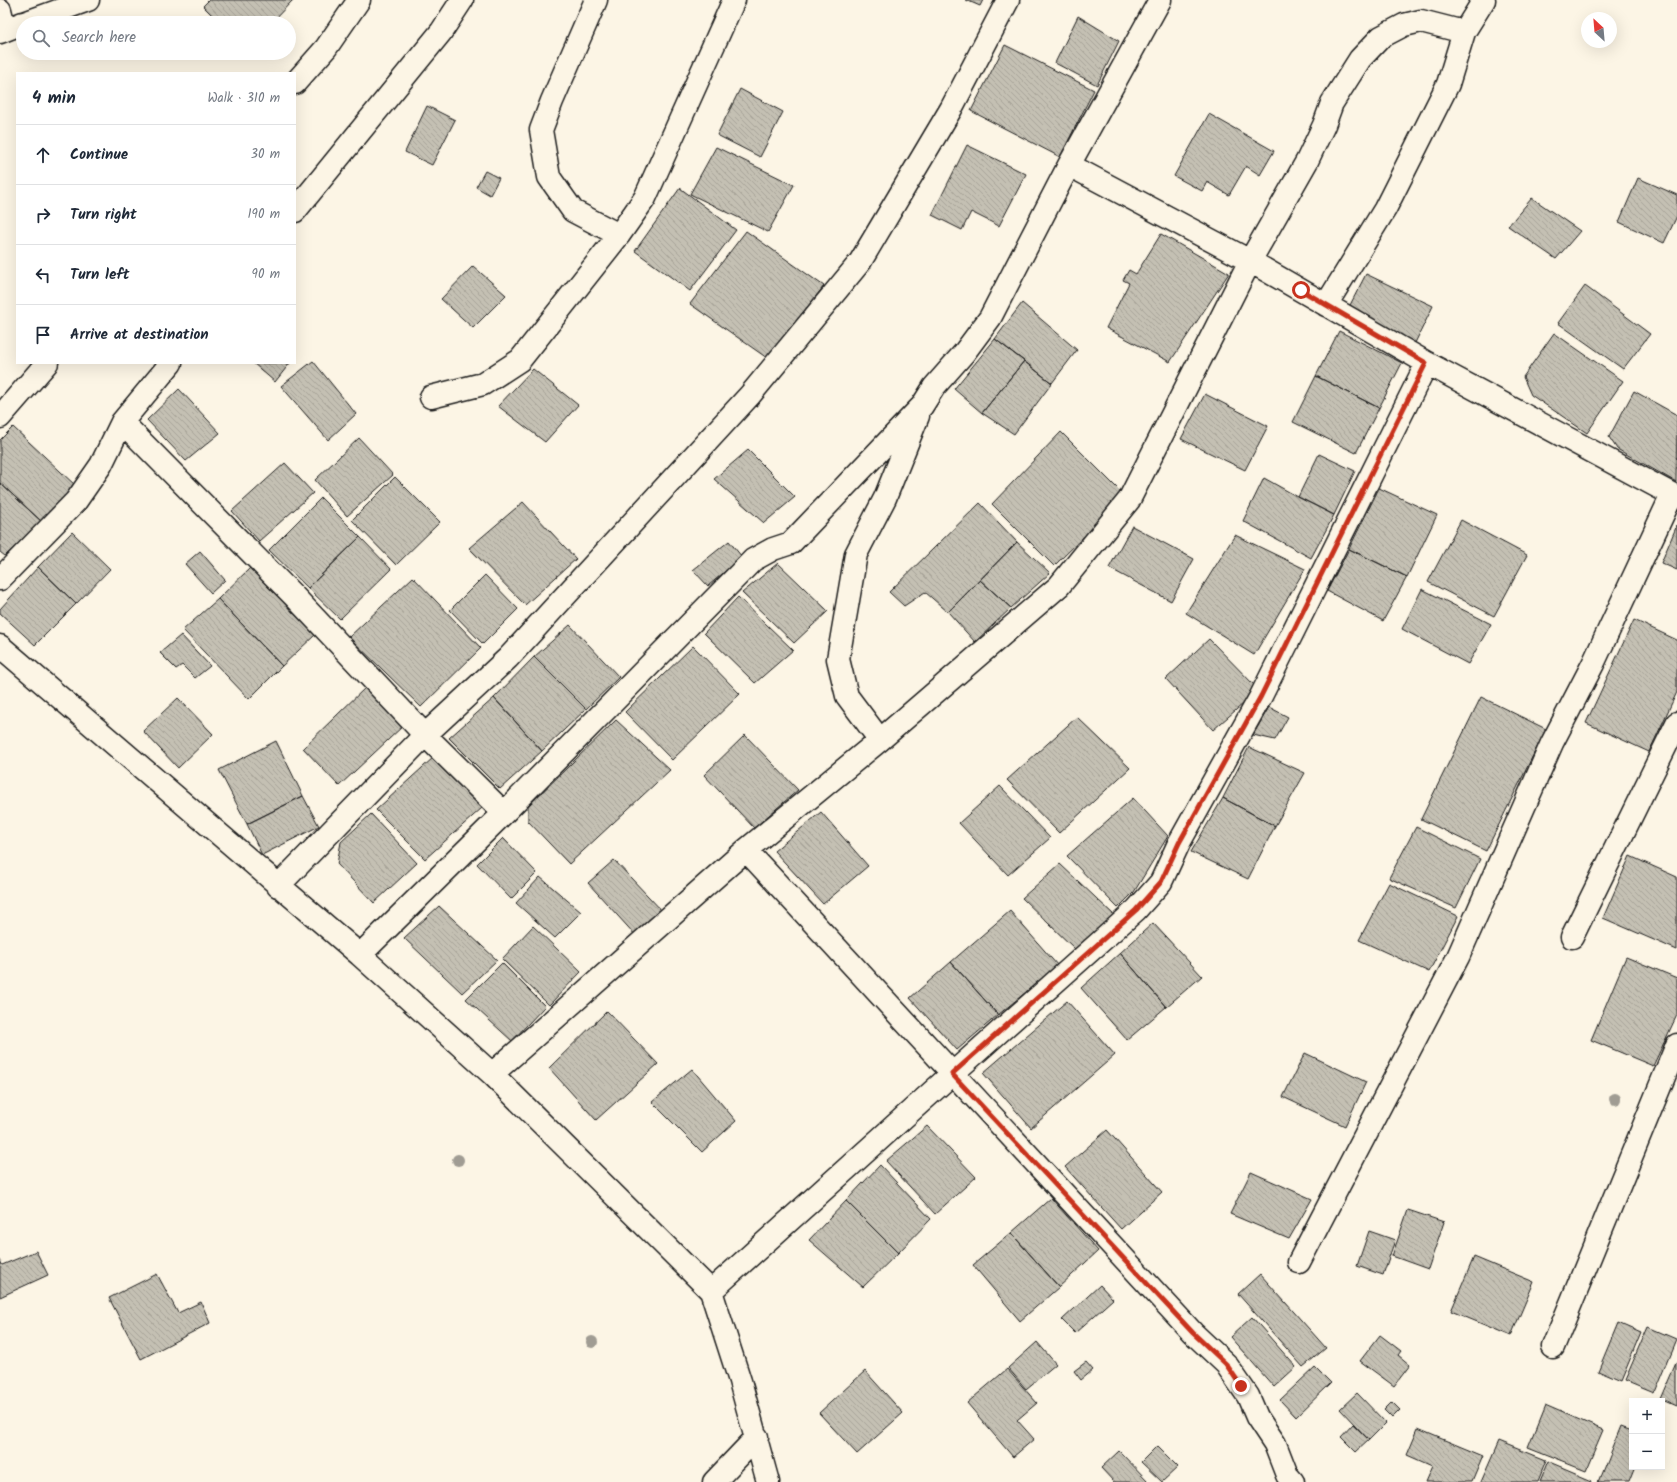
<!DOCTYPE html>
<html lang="en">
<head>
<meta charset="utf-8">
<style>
  body { margin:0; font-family:Kalam,sans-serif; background:#f6f6f7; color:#1f2937 }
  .controls { position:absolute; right:12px; bottom:12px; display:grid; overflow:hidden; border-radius:0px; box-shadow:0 4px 16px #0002 }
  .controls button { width:36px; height:36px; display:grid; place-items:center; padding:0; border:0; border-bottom:1px solid #e0e1e3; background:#fff; color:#1f2937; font:20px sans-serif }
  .compass { position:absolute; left:1581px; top:12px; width:36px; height:36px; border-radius:50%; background:#fff; box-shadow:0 4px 16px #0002; rotate:334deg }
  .stop { position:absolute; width:12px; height:12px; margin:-9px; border:3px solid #c8321e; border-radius:50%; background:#fff }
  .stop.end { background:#c8321e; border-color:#fff; box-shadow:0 1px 4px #0008 }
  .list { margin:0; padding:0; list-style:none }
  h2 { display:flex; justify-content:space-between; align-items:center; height:52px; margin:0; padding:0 16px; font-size:17px }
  h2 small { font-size:13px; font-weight:400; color:#747a83 }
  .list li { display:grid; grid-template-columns:26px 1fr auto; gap:12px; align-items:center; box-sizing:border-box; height:60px; padding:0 16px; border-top:1px solid #e0e1e3 }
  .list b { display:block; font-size:15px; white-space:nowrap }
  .list em { font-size:13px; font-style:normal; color:#747a83 }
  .icon { flex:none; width:22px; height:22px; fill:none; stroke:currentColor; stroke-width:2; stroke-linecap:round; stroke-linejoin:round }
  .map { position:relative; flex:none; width:1677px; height:1482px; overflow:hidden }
  .search { position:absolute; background:#fff; box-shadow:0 4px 16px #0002; left:16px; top:16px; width:280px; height:44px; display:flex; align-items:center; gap:10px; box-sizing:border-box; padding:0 14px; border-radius:22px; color:#747a83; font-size:15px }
  .panel { position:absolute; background:#fff; box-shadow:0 4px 16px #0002; left:16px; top:72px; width:280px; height:292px; border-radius:0px }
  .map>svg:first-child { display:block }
  .building { fill:url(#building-back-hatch); stroke:#1c1c1c }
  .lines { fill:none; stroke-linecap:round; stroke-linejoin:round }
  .minor-casing { stroke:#1c1c1c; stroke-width:25 }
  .minor { stroke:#fcf5e5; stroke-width:22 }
  .tree { fill:#a09c93 }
  .route { stroke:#c8321e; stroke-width:5 }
</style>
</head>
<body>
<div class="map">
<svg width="1677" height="1482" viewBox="0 0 1677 1482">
  <defs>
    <pattern id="building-back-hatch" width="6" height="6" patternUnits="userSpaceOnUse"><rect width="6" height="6" fill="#c4c0b3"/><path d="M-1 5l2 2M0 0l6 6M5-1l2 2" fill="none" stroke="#a8a499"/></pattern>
  </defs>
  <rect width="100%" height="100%" fill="#fcf5e5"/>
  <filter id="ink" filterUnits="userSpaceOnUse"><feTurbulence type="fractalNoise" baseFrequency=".025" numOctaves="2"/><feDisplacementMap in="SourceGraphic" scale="8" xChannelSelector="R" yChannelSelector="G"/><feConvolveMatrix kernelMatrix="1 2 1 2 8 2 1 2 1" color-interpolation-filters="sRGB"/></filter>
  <g filter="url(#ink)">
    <!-- building -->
    <path class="building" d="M 209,0 L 293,0 L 271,23 L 220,23 L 203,6 Z
      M 966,0 L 983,0 L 980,6 Z
      M 1078,16 L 1119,41 L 1097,85 L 1055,63 Z
      M 1005,45 L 1094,90 L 1060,157 L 971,111 Z
      M 740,89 L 783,112 L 760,157 L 717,135 Z
      M 427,106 L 455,120 L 432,165 L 405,152 Z
      M 1209,114 L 1274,151 L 1260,175 L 1246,166 L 1229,195 L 1207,182 L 1202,191 L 1174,176 Z
      M 967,145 L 1026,174 L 999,226 L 971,212 L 962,230 L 932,215 Z
      M 716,147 L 794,185 L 768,232 L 690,194 Z
      M 485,171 L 499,178 L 490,195 L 476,187 Z
      M 1638,178 L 1677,195 L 1677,216 L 1664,243 L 1619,222 Z
      M 680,188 L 736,230 L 690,291 L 635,251 Z
      M 1532,198 L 1580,231 L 1556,259 L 1508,226 Z
      M 746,231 L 824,286 L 767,358 L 690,304 Z
      M 1161,234 L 1229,273 L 1170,362 L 1106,328 L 1129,283 L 1123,280 L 1129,270 L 1136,274 Z
      M 473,266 L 506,295 L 473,328 L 441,299 Z
      M 1366,274 L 1433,306 L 1415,343 L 1348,309 Z
      M 1585,286 L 1650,334 L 1623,369 L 1558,323 Z
      M 1022,303 L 1077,350 L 1052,383 L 995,339 Z
      M 1339,331 L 1402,363 L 1379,408 L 1316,376 Z
      M 1554,333 L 1623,381 L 1587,433 L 1531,395 L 1523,377 Z
      M 995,339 L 1024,361 L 982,413 L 954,389 Z
      M 313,361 L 356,414 L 328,440 L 281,386 Z
      M 1024,361 L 1052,383 L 1014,434 L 982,413 Z
      M 253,363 L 290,363 L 275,382 Z
      M 533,369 L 578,405 L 545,442 L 498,406 Z
      M 1316,376 L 1379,408 L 1356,453 L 1293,422 Z
      M 179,389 L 220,433 L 186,461 L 147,420 Z
      M 1634,391 L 1677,415 L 1676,482 L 1617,449 L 1609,437 Z
      M 1205,394 L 1268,426 L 1245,470 L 1181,439 Z
      M 13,427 L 76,486 L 42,522 L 0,483 L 0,440 Z
      M 1061,432 L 1125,496 L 1054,566 L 992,504 Z
      M 359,438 L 393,475 L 347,516 L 315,480 Z
      M 748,450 L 795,497 L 764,523 L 714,479 Z
      M 1319,454 L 1355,471 L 1334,515 L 1298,497 Z
      M 285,463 L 313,493 L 259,541 L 232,511 Z
      M 395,477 L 440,522 L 396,565 L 352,520 Z
      M 1264,478 L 1298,497 L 1334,515 L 1311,558 L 1243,521 Z
      M 0,483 L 42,522 L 5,556 L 0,552 Z
      M 1379,488 L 1437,515 L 1407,577 L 1349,549 Z
      M 321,498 L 360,537 L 308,588 L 269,550 Z
      M 523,502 L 576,559 L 525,605 L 469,548 Z
      M 980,503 L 1017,542 L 948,612 L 925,592 L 904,606 L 889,592 Z
      M 1461,520 L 1527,555 L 1494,616 L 1428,582 Z
      M 1677,525 L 1677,570 L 1661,563 Z
      M 1132,526 L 1194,559 L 1171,601 L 1109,568 Z
      M 72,532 L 110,569 L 76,604 L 38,567 Z
      M 1235,535 L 1305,569 L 1254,655 L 1186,613 Z
      M 360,537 L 391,569 L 340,619 L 308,588 Z
      M 729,541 L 742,557 L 708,586 L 693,570 Z
      M 1017,542 L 1050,573 L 1011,608 L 980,580 Z
      M 1349,549 L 1407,577 L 1383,621 L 1327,591 Z
      M 200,551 L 225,580 L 211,593 L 185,564 Z
      M 778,563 L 828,611 L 794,643 L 742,593 Z
      M 38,567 L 76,604 L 35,645 L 0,613 L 0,609 Z
      M 250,568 L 315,635 L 282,666 L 218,599 Z
      M 485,575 L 518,609 L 483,644 L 450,610 Z
      M 413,577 L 481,648 L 421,707 L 349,637 Z
      M 980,580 L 1011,608 L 975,642 L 948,612 Z
      M 1422,589 L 1491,624 L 1468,664 L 1402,629 Z
      M 738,597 L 793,650 L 755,683 L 704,633 Z
      M 218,599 L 282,666 L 249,699 L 183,630 Z
      M 1634,620 L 1677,640 L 1677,692 L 1649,752 L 1586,723 Z
      M 570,625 L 619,677 L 586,709 L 534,657 Z
      M 181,635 L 210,666 L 195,678 L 182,665 L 176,669 L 160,653 Z
      M 1209,639 L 1259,690 L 1213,730 L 1166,679 Z
      M 693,646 L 740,694 L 672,760 L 625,712 Z
      M 534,657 L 586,709 L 542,751 L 494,698 Z
      M 367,686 L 404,725 L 339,786 L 303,748 Z
      M 1481,697 L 1546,729 L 1486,851 L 1421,819 Z
      M 178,698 L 213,734 L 178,768 L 143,731 Z
      M 494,698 L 542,751 L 500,789 L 449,738 Z
      M 1269,707 L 1288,717 L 1275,740 L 1253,735 Z
      M 1077,717 L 1130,768 L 1059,833 L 1007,780 Z
      M 616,720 L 670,770 L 569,864 L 528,821 L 528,806 Z
      M 745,735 L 798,790 L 754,828 L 704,775 Z
      M 276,741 L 303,796 L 247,824 L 219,770 Z
      M 1249,747 L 1305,773 L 1275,826 L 1223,798 Z
      M 434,757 L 482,808 L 425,859 L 376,810 Z
      M 1000,786 L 1050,838 L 1008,875 L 959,823 Z
      M 303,796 L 319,826 L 262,855 L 247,824 Z
      M 1133,798 L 1168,836 L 1134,892 L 1118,908 L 1067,856 Z
      M 1223,798 L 1275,826 L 1248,879 L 1191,852 Z
      M 821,812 L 868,866 L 823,904 L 774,851 Z
      M 371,814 L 417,863 L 374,903 L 337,864 L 341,842 Z
      M 1416,827 L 1480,859 L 1456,908 L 1389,878 Z
      M 503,838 L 537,873 L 511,899 L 477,864 Z
      M 1630,856 L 1677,877 L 1677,950 L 1603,918 Z
      M 614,860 L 664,913 L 637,937 L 588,883 Z
      M 1060,864 L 1114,915 L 1076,950 L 1022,898 Z
      M 540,877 L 581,912 L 555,938 L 516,903 Z
      M 1389,883 L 1458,916 L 1429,972 L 1359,940 Z
      M 439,906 L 497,960 L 462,993 L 404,938 Z
      M 1010,911 L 1058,966 L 998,1015 L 951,962 Z
      M 1153,923 L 1202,976 L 1166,1007 L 1120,953 Z
      M 533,926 L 581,972 L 549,1005 L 502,959 Z
      M 1120,953 L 1166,1007 L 1127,1040 L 1081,988 Z
      M 1626,957 L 1677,978 L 1677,1015 L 1653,1066 L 1591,1040 Z
      M 951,962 L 998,1015 L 957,1050 L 910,998 Z
      M 502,963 L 545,1006 L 512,1041 L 466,999 Z
      M 1067,1001 L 1115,1055 L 1031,1128 L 983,1073 Z
      M 607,1011 L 658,1064 L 596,1120 L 549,1068 Z
      M 1305,1053 L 1366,1082 L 1345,1126 L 1283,1097 Z
      M 692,1069 L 736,1121 L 702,1152 L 652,1102 Z
      M 927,1126 L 976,1177 L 935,1214 L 886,1161 Z
      M 1107,1130 L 1162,1192 L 1121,1229 L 1065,1167 Z
      M 880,1165 L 931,1219 L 898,1253 L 846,1201 Z
      M 1251,1172 L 1312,1199 L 1289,1239 L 1230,1214 Z
      M 1051,1198 L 1098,1251 L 1059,1287 L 1011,1233 Z
      M 846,1201 L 898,1253 L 863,1287 L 809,1240 Z
      M 1408,1210 L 1444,1222 L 1428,1269 L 1392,1256 Z
      M 1369,1231 L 1395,1240 L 1383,1275 L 1357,1266 Z
      M 1011,1233 L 1059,1287 L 1020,1321 L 973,1265 Z
      M 36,1251 L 48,1275 L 0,1297 L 0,1260 L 2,1265 Z
      M 1474,1257 L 1534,1282 L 1511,1336 L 1451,1311 Z
      M 157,1274 L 178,1313 L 201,1302 L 210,1323 L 141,1359 L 109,1298 Z
      M 1260,1274 L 1326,1348 L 1303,1367 L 1238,1294 Z
      M 1100,1285 L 1113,1299 L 1075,1333 L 1062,1320 Z
      M 1252,1317 L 1296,1367 L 1274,1387 L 1230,1337 Z
      M 1618,1323 L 1641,1333 L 1621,1381 L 1598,1371 Z
      M 1648,1327 L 1676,1339 L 1654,1392 L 1625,1380 Z
      M 1380,1335 L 1401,1351 L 1398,1355 L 1410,1365 L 1394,1386 L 1360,1361 Z
      M 1037,1342 L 1056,1364 L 1026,1389 L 1008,1368 Z
      M 1086,1362 L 1093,1370 L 1081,1380 L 1074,1371 Z
      M 1677,1362 L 1677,1406 L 1661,1399 Z
      M 1315,1367 L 1331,1383 L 1296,1417 L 1280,1400 Z
      M 1007,1369 L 1037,1403 L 1017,1420 L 1034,1439 L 1013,1457 L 967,1403 Z
      M 865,1371 L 903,1413 L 857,1454 L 819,1413 Z
      M 1357,1393 L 1386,1423 L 1369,1440 L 1340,1409 Z
      M 1392,1402 L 1400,1410 L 1392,1418 L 1384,1410 Z
      M 1545,1405 L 1603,1430 L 1586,1470 L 1528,1447 Z
      M 1353,1424 L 1369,1440 L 1356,1452 L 1341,1437 Z
      M 1621,1425 L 1632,1429 L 1633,1467 L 1627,1482 L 1598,1482 Z
      M 1418,1429 L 1483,1456 L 1472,1482 L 1425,1482 L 1432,1466 L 1407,1455 Z
      M 1499,1441 L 1546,1460 L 1537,1482 L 1481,1482 Z
      M 1157,1446 L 1178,1467 L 1162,1482 L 1141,1462 Z
      M 1119,1451 L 1149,1482 L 1114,1482 L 1101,1468 Z
      M 1548,1461 L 1593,1480 L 1592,1482 L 1539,1482 Z"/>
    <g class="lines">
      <defs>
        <path id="minor" d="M 596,0 L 552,101 L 541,130 L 549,177 L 573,211 L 619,235
          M 0,10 L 5,30
          M 24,23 L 88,0
          M 0,32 L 23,23
          M 295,83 L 326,48 L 359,0
          M 1069,165 L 1250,261 L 1427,363 L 1677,497
          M 295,211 L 441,32 L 462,0
          M 1326,305 L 1385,209 L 1448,84 L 1464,32 L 1484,0
          M 431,397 L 483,384 L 520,360 L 619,235 L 645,198 L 734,0
          M 0,417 L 47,363
          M 122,422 L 293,595 L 425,735 L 504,813
          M 0,579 L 76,501 L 101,465 L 122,422 L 171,363
          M 0,646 L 360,955 L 492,1074 L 711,1291 L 740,1381 L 768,1482
          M 880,740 L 847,696 L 838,659 L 856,554 L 885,498 L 918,416
          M 746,850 L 1193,1333 L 1226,1364 L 1248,1396 L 1257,1417 L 1275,1444 L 1287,1475 L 1293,1482
          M 278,886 L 425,735 L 508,658 L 750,395 L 860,262 L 951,109 L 1008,0
          M 1572,937 L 1677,723
          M 360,955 L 504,813 L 753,560 L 773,549 L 791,543 L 922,406 L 934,387 L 964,353 L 990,318 L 1069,165 L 1160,0
          M 492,1074 L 746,850 L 880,740 L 1059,586 L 1129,500 L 1250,261 L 1307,161 L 1324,125 L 1332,103 L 1360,59 L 1381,37 L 1404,25 L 1421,21 L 1464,32
          M 1299,1262 L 1458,957 L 1552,743 L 1593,664 L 1672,495
          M 711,1291 L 952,1074 L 1136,910 L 1161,882 L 1179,843 L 1261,696 L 1427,363
          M 1553,1347 L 1677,1045
          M 714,1482 L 757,1437"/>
      </defs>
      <!-- minor casing -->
      <use href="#minor" class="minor-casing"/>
      <!-- minor -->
      <use href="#minor" class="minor"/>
    </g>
    <!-- trees -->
    <g class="tree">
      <circle cx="1615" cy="1099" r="6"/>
      <circle cx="458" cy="1160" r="6"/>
      <circle cx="592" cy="1342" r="6"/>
    </g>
  </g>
  <g class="lines" filter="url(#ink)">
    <!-- route -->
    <path class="route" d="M 1241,1386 L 1226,1364 L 1193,1333 L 952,1074 L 1136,910 L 1161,882 L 1179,843 L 1261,696 L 1426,363 L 1301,290"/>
  </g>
</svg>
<div class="controls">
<button>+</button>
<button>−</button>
</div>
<svg class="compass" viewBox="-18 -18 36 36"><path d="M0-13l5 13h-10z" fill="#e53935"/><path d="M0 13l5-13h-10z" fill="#747a83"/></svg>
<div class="stop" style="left:1301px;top:290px"></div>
<div class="stop end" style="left:1241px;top:1386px"></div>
<div class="search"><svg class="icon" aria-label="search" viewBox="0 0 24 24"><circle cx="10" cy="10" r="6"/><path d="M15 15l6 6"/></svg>Search here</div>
<section class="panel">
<h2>4 min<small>Walk · 310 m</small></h2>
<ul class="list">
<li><svg class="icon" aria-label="ahead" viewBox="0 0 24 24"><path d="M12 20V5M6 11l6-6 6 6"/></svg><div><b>Continue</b></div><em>30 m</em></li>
<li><svg class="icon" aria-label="right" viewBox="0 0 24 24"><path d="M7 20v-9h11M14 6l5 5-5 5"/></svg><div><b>Turn right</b></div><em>190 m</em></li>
<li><svg class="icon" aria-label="left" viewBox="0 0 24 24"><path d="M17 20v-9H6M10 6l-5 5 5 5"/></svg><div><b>Turn left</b></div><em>90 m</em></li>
<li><svg class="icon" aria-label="arrive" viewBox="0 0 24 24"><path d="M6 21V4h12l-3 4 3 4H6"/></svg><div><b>Arrive at destination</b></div></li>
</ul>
</section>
</div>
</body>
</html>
